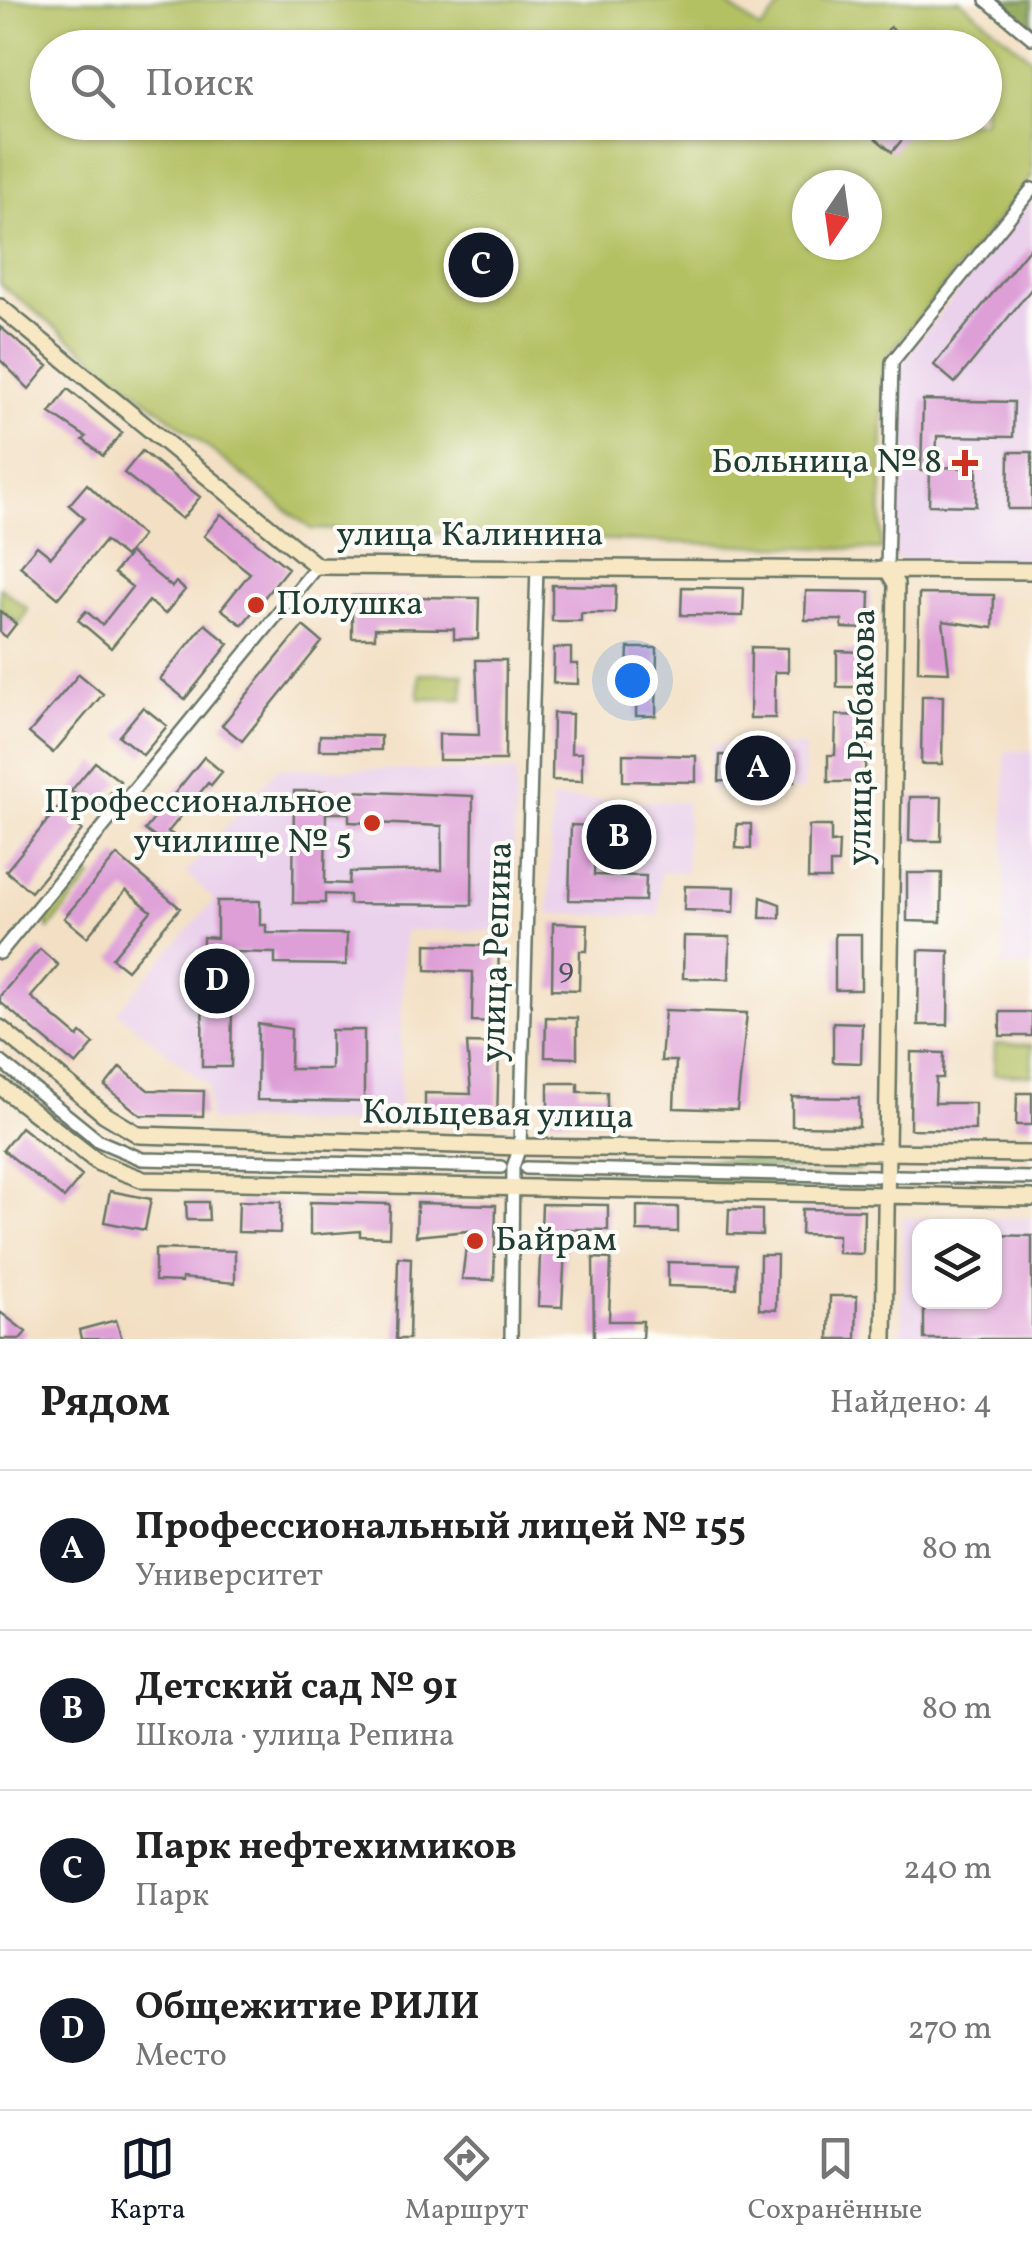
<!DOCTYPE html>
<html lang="ru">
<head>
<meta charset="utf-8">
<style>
  body { margin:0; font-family:Vollkorn,serif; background:#f2f2f2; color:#222 }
  .controls { position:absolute; right:30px; bottom:30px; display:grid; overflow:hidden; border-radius:20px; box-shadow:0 2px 8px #0004 }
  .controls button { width:90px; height:90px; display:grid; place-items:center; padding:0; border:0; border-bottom:2px solid #e0e0e0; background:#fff; color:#222; font:50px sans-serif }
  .compass { position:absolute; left:792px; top:170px; width:90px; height:90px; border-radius:50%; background:#fff; box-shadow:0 2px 8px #0004; rotate:193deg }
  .you { position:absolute; left:632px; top:680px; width:35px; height:35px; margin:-25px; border:8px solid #fff; border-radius:50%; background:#1a73e8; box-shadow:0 0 0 15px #1a73e833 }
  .badge { display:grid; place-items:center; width:65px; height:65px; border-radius:50%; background:#111827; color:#fff; font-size:32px; font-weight:700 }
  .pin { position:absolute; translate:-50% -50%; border:5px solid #fff; box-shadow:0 2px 10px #0006 }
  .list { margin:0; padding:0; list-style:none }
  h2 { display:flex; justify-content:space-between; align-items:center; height:130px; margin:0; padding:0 40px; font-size:42px }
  h2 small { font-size:32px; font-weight:400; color:#767676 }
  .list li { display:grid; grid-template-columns:65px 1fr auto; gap:30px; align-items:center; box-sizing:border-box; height:160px; padding:0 40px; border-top:2px solid #e0e0e0 }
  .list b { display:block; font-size:38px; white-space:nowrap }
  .list p { margin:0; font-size:32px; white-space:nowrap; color:#767676 }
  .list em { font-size:32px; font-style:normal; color:#767676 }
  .icon { flex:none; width:55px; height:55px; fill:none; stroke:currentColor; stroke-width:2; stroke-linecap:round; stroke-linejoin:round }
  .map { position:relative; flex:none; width:1032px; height:1339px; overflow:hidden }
  .search { position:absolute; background:#fff; box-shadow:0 2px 8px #0004; left:30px; right:30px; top:30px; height:110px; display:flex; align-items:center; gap:25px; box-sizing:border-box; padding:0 35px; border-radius:55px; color:#767676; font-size:38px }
  .sheet { height:770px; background:#fff }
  nav { display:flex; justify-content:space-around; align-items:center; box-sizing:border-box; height:140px; border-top:2px solid #e0e0e0; background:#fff; font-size:28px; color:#767676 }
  nav a { display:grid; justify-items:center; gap:5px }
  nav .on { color:#111827 }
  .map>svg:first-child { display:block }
  .built { fill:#ead1ec; fill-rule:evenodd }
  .green { fill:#b4c163; stroke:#6a7f4c; stroke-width:2.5; fill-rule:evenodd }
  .forest { fill:#8fa759; stroke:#577246; stroke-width:2.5 }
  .building { fill:#de9fd7; fill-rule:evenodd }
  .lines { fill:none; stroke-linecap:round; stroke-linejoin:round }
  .street-casing { stroke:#697666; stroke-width:16 }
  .secondary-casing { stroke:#697666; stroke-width:20 }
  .street { stroke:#fff; stroke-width:11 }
  .secondary { stroke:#f7e8c3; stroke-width:15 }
  .poi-dot { fill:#c8321e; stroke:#fdfcf7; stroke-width:4 }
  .labels { text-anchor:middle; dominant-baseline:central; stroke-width:8; stroke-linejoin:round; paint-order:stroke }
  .number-label { font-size:30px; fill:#4f565d }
  .poi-label { font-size:35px; fill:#1f3d34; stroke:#fdfcf7; text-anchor:end }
  .street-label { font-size:35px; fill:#1f3d34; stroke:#fdfcf7 }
</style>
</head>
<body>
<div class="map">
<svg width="1032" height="1339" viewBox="0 0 1032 1339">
  <rect width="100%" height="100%" fill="#fdfcf7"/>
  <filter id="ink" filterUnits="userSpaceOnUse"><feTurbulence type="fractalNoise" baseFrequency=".01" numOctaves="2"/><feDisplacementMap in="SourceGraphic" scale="20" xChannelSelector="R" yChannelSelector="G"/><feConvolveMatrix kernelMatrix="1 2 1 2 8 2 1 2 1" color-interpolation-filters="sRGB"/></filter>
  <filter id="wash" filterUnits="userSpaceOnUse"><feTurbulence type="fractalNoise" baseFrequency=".0048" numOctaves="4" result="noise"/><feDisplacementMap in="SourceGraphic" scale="40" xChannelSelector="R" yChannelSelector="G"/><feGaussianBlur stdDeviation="2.25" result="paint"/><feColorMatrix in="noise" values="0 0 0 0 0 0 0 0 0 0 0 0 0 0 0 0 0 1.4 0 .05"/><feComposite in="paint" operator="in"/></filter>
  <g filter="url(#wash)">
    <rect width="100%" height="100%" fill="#f3e0c4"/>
    <!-- built -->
    <path class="built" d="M 1032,199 L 1032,563 L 895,560 L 899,365 Z
      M 711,745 L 805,746 L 804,791 L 710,789 Z
      M 1005,751 L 1032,751 L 1032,967 L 1003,967 Z
      M 278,768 L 516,772 L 512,931 L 405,930 L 399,1124 L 209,1121 L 208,1085 L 117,1012 L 214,900 L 186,873 Z
      M 552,799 L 687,802 L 686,872 L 660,872 L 659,916 L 549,914 Z
      M 902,1218 L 1032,1218 L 1032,1339 L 902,1339 ZM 920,1226 L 994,1226 L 994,1302 L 920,1302 Z"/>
    <!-- green -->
    <path class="green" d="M 0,0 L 722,0 L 761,30 L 786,0 L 960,0 L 1032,59 L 1032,177 L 884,360 L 881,550 L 311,529 L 0,284 ZM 48,48 L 984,48 L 984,122 L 48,122 ZM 807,185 L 867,185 L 867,245 L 807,245 Z
      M 0,587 L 28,609 L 20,624 L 0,609 Z
      M 419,674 L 463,674 L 463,699 L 419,699 Z
      M 82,874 L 92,877 L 49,929 L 45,920 Z
      M 995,1044 L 1032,1045 L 1032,1075 L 994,1074 Z"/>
    <!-- forest -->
    <path class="forest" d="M 1000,0 L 1032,0 L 1032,27 Z
      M 544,1155 L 858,1162 L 858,1170 L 543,1164 Z
      M 544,1172 L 858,1178 L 858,1187 L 544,1181 Z"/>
    <g id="blocks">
      <!-- building -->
      <path class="building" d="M 890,27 L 916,48 L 874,48 Z
        M 880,122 L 900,122 L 910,130 L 892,152 L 870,134 Z
        M 1032,245 L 1032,288 L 955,383 L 934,365 Z
        M 0,327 L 48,366 L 29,389 L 0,360 Z
        M 68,389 L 122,433 L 103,456 L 83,440 L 86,437 L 50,413 Z
        M 923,400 L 1014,402 L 1013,437 L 937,436 L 936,467 L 977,468 L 976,506 L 929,505 L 930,471 L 921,471 Z
        M 142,451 L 200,497 L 182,519 L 124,473 Z
        M 1009,452 L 1032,452 L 1032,509 L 1008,509 Z
        M 87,484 L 142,536 L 125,557 L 105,541 L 58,598 L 20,566 L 37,546 L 51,557 L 84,518 L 69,505 Z
        M 221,514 L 288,568 L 242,625 L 221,609 L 250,573 L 204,536 Z
        M 130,553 L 172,587 L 176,582 L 185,590 L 165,614 L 149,601 L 111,648 L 78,620 L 86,611 L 102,625 L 132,587 L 114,573 Z
        M 552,585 L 616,586 L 615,613 L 581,613 L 581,621 L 552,621 Z
        M 682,587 L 744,588 L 743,616 L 681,615 Z
        M 806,591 L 870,592 L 869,629 L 842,628 L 842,620 L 805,620 Z
        M 919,594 L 994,595 L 993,628 L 943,621 L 949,672 L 918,671 Z
        M 352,596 L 479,598 L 478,639 L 454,639 L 454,629 L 375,628 L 375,638 L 352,638 Z
        M 0,611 L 16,624 L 6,637 L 0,632 Z
        M 205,624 L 229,644 L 185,699 L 160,679 Z
        M 303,626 L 322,642 L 242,741 L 222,725 Z
        M 751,647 L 788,648 L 788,672 L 775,672 L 775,718 L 750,718 Z
        M 554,648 L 571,648 L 571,664 L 578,664 L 578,684 L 553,683 Z
        M 628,648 L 657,648 L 656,716 L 636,716 L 637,671 L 627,671 Z
        M 837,651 L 863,652 L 862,687 L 837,687 Z
        M 476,660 L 506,660 L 505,760 L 439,760 L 439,734 L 479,735 Z
        M 79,674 L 103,694 L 53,753 L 29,733 Z
        M 922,696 L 943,696 L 942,764 L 921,764 Z
        M 143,707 L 167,726 L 143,755 L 119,736 Z
        M 553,713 L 572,714 L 571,753 L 582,753 L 582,781 L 552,780 Z
        M 836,715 L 866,716 L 865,782 L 828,782 L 828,755 L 835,755 Z
        M 320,735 L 381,736 L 381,750 L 319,750 Z
        M 623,754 L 696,756 L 696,782 L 623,781 Z
        M 720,755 L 794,756 L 794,782 L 719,781 Z
        M 204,757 L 222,772 L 211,785 L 208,783 L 168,832 L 172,834 L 164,844 L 145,830 Z
        M 95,762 L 120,781 L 96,811 L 71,791 Z
        M 294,791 L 326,791 L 326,802 L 349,802 L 349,791 L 473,796 L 472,905 L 349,904 L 349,895 L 325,894 L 325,903 L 293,903 ZM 326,813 L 349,813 L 349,822 L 442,826 L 442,870 L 350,872 L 349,884 L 325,883 Z
        M 910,797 L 942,797 L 941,841 L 909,841 Z
        M 57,809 L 82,830 L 31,892 L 6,871 Z
        M 737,824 L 751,824 L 751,849 L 736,848 Z
        M 571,825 L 595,826 L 594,875 L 646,876 L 645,901 L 569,900 Z
        M 809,826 L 831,826 L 831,843 L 839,842 L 838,863 L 830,863 L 830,879 L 808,879 Z
        M 117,855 L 180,908 L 127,970 L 112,958 L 151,911 L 126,890 L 87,937 L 64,918 Z
        M 907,873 L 942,873 L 941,922 L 907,921 Z
        M 685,886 L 735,887 L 734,912 L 684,910 Z
        M 761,897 L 780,904 L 780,918 L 760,918 Z
        M 217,901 L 260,901 L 260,925 L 266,925 L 266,933 L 347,934 L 346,965 L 275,964 L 275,953 L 233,952 L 231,1067 L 202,1067 L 203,937 L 217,938 Z
        M 553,923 L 588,924 L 587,951 L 580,951 L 579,990 L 552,989 Z
        M 835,934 L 861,934 L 861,990 L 835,990 Z
        M 684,936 L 730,937 L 729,979 L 683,978 Z
        M 426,944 L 499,946 L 497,1022 L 472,1021 L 473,972 L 426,970 Z
        M 40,949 L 58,965 L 31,997 L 78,1037 L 81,1033 L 94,1044 L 76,1065 L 0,1002 L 0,996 Z
        M 919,950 L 949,951 L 948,1025 L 918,1025 Z
        M 665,1010 L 747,1013 L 737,1110 L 674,1108 L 676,1061 L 661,1061 Z
        M 1000,1012 L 1032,1012 L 1032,1036 L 1000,1036 Z
        M 546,1017 L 577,1018 L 577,1058 L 545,1057 Z
        M 833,1022 L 862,1023 L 861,1063 L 833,1062 Z
        M 258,1024 L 291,1029 L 290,1069 L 331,1069 L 331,1030 L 364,1030 L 364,1102 L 257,1100 Z
        M 467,1043 L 499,1044 L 497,1122 L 425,1120 L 425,1093 L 471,1094 Z
        M 911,1052 L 944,1053 L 943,1078 L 936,1078 L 935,1103 L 975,1103 L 975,1130 L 910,1129 Z
        M 120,1067 L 148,1090 L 204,1091 L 203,1116 L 140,1115 L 105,1086 Z
        M 548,1083 L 578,1083 L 578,1092 L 607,1092 L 607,1120 L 548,1119 Z
        M 1017,1093 L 1032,1093 L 1032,1125 L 1016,1125 Z
        M 792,1097 L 859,1098 L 859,1127 L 792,1126 Z
        M 21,1127 L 82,1176 L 64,1198 L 3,1150 Z
        M 110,1191 L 151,1199 L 145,1230 L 104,1222 Z
        M 239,1201 L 281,1202 L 280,1233 L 238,1232 Z
        M 186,1202 L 208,1202 L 209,1220 L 187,1220 Z
        M 310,1202 L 390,1204 L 389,1237 L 360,1236 L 360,1231 L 310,1235 Z
        M 417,1203 L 496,1205 L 494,1280 L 462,1279 L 468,1231 L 416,1236 Z
        M 542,1204 L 608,1205 L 608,1230 L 566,1229 L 562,1307 L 538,1306 Z
        M 637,1206 L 678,1207 L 678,1232 L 637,1231 Z
        M 729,1209 L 762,1210 L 762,1235 L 728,1234 Z
        M 802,1209 L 864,1210 L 863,1254 L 838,1253 L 838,1235 L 801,1234 Z
        M 994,1235 L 1032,1236 L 1032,1339 L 924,1339 L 924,1302 L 994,1302 Z
        M 155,1249 L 235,1251 L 235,1283 L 182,1278 L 182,1282 L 155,1281 Z
        M 760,1255 L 777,1255 L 776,1310 L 759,1309 Z
        M 398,1257 L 411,1258 L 409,1339 L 396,1339 Z
        M 593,1258 L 611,1259 L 609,1321 L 643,1321 L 642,1339 L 594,1339 Z
        M 668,1262 L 737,1264 L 736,1288 L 668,1286 Z
        M 830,1296 L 857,1296 L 856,1339 L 829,1339 Z
        M 0,1312 L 26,1332 L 20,1339 L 0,1339 Z
        M 116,1320 L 122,1339 L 81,1339 L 79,1330 Z"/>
    </g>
  </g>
  <g filter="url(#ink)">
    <use href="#blocks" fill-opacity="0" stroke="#697666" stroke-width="2.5"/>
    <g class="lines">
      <defs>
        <path id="street" d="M 986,0 L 1032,38
          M 887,569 L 892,362 L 1032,189
          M 0,953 L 317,566
          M 0,1061 L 99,1141 L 142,1159 L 501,1167
          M 526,1168 L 876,1176
          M 897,1176 L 1032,1178
          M 511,1339 L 513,1167 L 520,1147 L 537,566"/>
        <path id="secondary" d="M 0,307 L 317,566 L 1032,571
          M 0,1028 L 104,1114 L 139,1135 L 520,1147 L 1032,1154
          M 0,1086 L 99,1163 L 144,1180 L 1032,1198
          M 884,1339 L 896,584 L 887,569"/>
      </defs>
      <!-- street casing -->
      <use href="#street" class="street-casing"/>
      <!-- secondary casing -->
      <use href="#secondary" class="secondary-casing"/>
      <!-- street -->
      <use href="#street" class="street"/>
      <!-- secondary -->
      <use href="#secondary" class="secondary"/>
    </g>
  </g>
  <!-- markers -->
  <g class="poi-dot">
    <path d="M960 448h10v10h10v10h-10v10h-10v-10h-10v-10h10z"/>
    <circle cx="256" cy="605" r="10"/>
    <circle cx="372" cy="823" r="10"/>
    <circle cx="475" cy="1241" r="10"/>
  </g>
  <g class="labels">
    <!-- number labels -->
    <g class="number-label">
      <text x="566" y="970">9</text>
    </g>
    <!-- poi labels -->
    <g class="poi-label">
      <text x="942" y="463">Больница № 8</text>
      <text x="276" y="605" text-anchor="start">Полушка</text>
      <text x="352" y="803">Профессиональное<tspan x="352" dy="40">училище № 5</tspan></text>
      <text x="495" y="1241" text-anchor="start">Байрам</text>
    </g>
    <!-- street labels -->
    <g class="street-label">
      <text x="470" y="536">улица Калинина</text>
      <text transform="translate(863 737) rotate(-89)">улица Рыбакова</text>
      <text transform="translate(498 952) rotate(-88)">улица Репина</text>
      <text transform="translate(498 1116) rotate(1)">Кольцевая улица</text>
    </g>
  </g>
</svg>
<div class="controls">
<button><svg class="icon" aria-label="layers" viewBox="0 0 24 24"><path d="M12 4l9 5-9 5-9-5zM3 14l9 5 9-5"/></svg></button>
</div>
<svg class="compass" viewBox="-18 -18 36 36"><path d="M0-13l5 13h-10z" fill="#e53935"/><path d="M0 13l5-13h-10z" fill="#767676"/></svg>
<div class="you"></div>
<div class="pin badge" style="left:758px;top:768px">A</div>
<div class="pin badge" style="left:619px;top:837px">B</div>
<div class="pin badge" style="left:481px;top:265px">C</div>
<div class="pin badge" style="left:217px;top:981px">D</div>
<div class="search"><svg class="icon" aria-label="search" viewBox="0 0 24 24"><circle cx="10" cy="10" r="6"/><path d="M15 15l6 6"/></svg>Поиск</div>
</div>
<section class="sheet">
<h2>Рядом<small>Найдено: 4</small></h2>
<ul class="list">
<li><span class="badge">A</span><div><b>Профессиональный лицей № 155</b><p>Университет</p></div><em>80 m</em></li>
<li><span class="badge">B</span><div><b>Детский сад № 91</b><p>Школа · улица Репина</p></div><em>80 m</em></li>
<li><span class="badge">C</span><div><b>Парк нефтехимиков</b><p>Парк</p></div><em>240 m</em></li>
<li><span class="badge">D</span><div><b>Общежитие РИЛИ</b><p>Место</p></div><em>270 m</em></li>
</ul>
</section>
<nav>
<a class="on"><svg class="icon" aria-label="map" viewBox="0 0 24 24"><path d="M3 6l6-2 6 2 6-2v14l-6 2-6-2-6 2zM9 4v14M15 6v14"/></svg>Карта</a>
<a><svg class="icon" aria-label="directions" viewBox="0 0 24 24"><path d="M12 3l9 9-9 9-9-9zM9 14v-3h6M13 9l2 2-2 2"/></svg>Маршрут</a>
<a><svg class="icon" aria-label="saved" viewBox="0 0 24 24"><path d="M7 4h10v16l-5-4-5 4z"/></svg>Сохранённые</a>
</nav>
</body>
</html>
